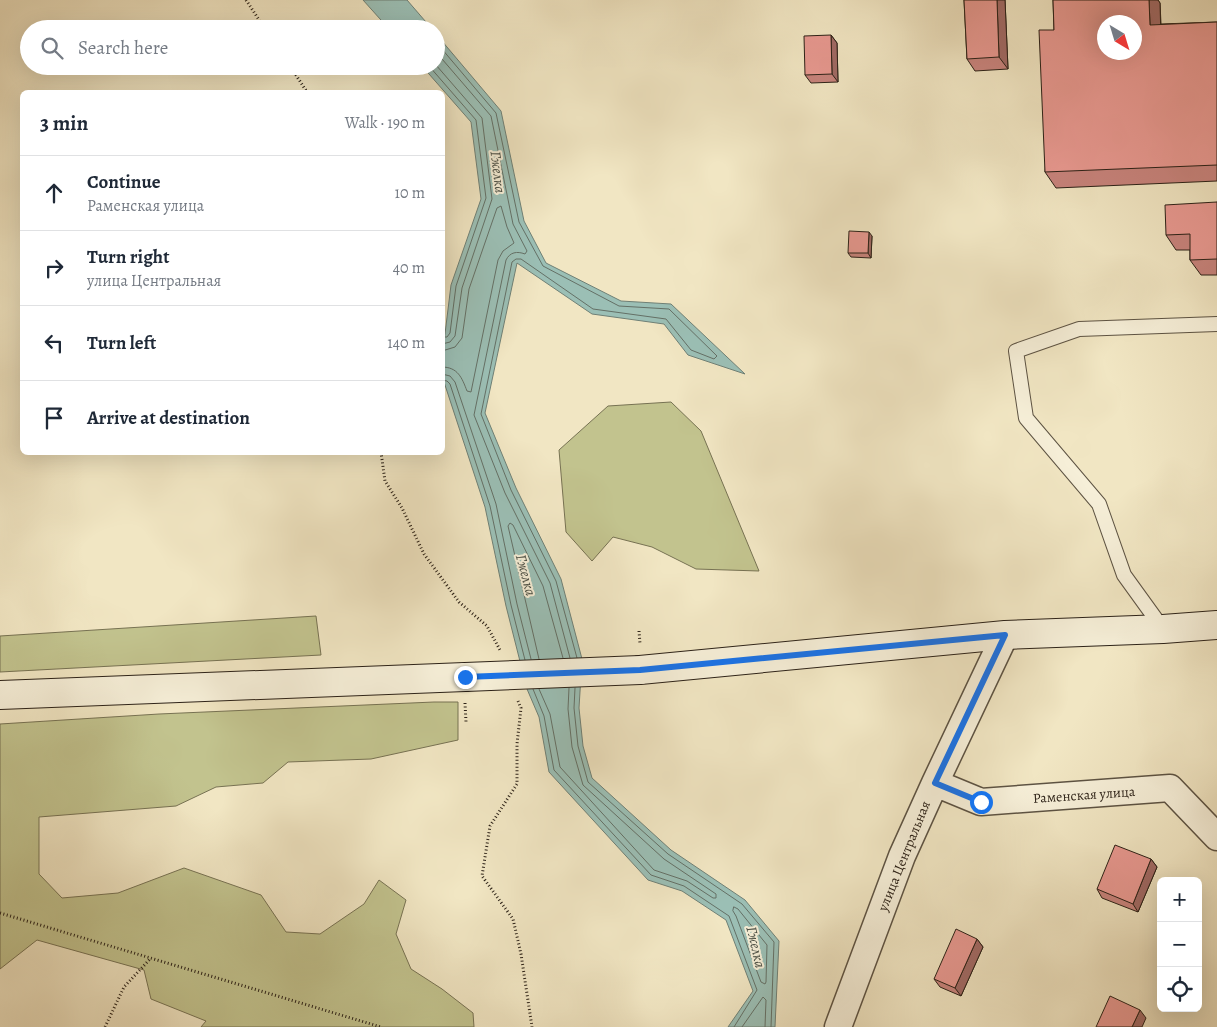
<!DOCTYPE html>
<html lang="en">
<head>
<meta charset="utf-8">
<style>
  body { margin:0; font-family:Alegreya,serif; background:#f2f2f3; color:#1f2937 }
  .controls { position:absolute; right:15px; bottom:15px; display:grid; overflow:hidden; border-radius:8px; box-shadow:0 5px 20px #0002 }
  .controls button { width:45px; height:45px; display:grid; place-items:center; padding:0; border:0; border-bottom:1px solid #e0e1e3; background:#fff; color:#1f2937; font:25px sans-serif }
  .compass { position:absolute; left:1097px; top:15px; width:45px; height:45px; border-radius:50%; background:#fff; box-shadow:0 5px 20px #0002; rotate:142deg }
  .stop { position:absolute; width:15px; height:15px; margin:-11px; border:4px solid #1a73e8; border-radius:50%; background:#fff }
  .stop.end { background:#1a73e8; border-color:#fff; box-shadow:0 1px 5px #0008 }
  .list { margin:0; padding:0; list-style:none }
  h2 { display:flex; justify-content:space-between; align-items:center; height:65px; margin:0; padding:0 20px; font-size:21px }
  h2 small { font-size:16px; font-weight:400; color:#747a83 }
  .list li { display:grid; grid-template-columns:32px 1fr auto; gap:15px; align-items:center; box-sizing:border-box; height:75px; padding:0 20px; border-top:1px solid #e0e1e3 }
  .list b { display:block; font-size:19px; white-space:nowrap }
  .list p { margin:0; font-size:16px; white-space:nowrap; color:#747a83 }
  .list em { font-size:16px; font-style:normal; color:#747a83 }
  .icon { flex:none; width:28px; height:28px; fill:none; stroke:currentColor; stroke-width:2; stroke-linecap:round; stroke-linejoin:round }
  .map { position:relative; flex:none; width:1217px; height:1027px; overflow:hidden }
  .search { position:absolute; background:#fff; box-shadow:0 5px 20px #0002; left:20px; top:20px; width:425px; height:55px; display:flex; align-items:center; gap:12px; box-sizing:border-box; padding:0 18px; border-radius:28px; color:#747a83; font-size:19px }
  .panel { position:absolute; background:#fff; box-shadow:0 5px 20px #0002; left:20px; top:90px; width:425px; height:365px; border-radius:8px }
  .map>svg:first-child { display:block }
  .green { fill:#c2c38e; stroke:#777253 }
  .water { fill:#9bbfb5; stroke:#6f8076 }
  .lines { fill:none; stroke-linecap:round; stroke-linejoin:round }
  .shore { stroke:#647066; stroke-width:1 }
  .service-casing { stroke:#5d5343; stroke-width:16 }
  .minor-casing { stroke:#5d5343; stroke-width:29 }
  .secondary-casing { stroke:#2c2218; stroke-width:30 }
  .path { stroke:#2c2218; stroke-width:3; stroke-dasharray:1 2.5; stroke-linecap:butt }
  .service { stroke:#f6efd8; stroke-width:14 }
  .minor { stroke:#f6efd8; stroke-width:26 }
  .secondary { stroke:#f6efd8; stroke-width:28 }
  .secondary-bridge-casing { stroke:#2c2218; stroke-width:30; stroke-linecap:butt }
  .secondary-bridge { stroke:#f6efd8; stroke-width:28 }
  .wall { fill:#c8847d; stroke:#2c2218 }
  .shaded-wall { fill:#a26b66; stroke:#2c2218 }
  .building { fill:#e89991; stroke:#2c2218; fill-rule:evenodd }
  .route { stroke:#1a73e8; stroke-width:6 }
  .labels { text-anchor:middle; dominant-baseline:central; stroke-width:4; stroke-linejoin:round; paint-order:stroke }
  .street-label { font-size:14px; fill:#2c2218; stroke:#f6efd8 }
  .water-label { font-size:15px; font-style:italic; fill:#4d5147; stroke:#f6efd8 }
</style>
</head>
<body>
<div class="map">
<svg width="1217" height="1027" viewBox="0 0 1217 1027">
  <rect width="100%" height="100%" fill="#f1e6c3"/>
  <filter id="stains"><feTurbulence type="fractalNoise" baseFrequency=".004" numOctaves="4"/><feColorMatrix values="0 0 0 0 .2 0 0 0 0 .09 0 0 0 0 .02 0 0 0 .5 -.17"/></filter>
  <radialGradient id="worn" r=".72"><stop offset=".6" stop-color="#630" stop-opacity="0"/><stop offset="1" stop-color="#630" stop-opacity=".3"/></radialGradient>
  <!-- green -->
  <path class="green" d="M 671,402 L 701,431 L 759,571 L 696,569 L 652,547 L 613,537 L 592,561 L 566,532 L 559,450 L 608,406 Z
    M 316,616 L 321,655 L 0,672 L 0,636 Z
    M 434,702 L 458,702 L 458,740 L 371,759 L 288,762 L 263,783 L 216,787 L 176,806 L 39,817 L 39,874 L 62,898 L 118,893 L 184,868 L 261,895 L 286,932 L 320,934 L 364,904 L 379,880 L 406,900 L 396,934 L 411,969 L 442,989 L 473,1013 L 474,1027 L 201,1027 L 206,1021 L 151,999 L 144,970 L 37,940 L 0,969 L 0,724 L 159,714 Z"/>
  <!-- water -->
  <path class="water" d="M 363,0 L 407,0 L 432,29 L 389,29 Z
    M 436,34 L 501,111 L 524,221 L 546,263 L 621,301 L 671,304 L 745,374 L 688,355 L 664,324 L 592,314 L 517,263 L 485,413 L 516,488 L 561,579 L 582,659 L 579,708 L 583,746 L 592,778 L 671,850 L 745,900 L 779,941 L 775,1027 L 728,1027 L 753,991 L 726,920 L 682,891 L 648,880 L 549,772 L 539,717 L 527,689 L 506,606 L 485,507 L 443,379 L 443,350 L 451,285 L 481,199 L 471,122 L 422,66 L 436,66 Z"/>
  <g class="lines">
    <!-- shore -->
    <path class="shore" d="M 436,42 L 496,113 L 519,222 L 543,266 L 619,306 L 669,309 L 717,356 L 714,359 L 691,350 L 666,319 L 593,309 L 521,259 L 516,259 L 512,262 L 481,414 L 511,490 L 556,581 L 577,658
      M 436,52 L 491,116 L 513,224 L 527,251 L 525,254 C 517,251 510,252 506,260 L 474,415 L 505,493 L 550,583 L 570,658
      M 436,65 L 482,118 L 492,199 L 462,288 L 455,336 L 450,342 L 442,344
      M 429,66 L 476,120 L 486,198 L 456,286 L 450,333 L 447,337 L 442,337
      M 442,351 L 455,347 L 462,338 L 469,289 L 497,208 L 501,206 L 507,227 L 514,243 L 503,251 L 498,260 L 471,392 L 467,391 C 462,378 458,367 442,367
      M 442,374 L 450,376 L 455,382 L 496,504 L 517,604 L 531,659
      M 442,380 L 447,381 L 450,384 L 490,506 L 511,605 L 525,660
      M 539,659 L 508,526 L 510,523 L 513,525 L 543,586 L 563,658
      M 575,688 L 574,708 L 578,746 L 588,782 L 668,854 L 742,904 L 774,942 L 771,1027
      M 533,689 L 544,716 L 554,770 L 651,875 L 684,886 L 729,916 L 757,990 L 734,1027
      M 539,689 L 550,714 L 560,767 L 654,870 L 687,881 L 713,898 L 716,898 L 716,894 L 664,859 L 583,785 L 572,747 L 568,709 L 569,688
      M 734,907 L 738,909 L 767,945 L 766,982 L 765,984 L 761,982 L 736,916 L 733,911 Z
      M 742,1027 L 763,997 L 766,1000 L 765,1027"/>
    <defs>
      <path id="service" d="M 1163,629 L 1124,575 L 1099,504 L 1026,418 L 1016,351 L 1079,329 L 1217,324"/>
      <path id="minor" d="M 935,783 L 981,802 L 1170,788 L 1217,837
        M 838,1027 L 902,856 L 935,783 L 1005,635"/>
      <path id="secondary" d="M 640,670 L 1005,635 L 1163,629 L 1217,625
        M 0,695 L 465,677"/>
    </defs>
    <!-- service casing -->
    <use href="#service" class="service-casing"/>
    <!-- minor casing -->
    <use href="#minor" class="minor-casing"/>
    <!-- secondary casing -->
    <use href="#secondary" class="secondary-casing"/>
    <!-- path -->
    <path class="path" d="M 246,0 L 265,29
      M 290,66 L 307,92
      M 381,452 L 385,481 L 402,508 L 424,554 L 459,602 L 487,626 L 500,650
      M 639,631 L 640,644
      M 518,701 L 521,708 L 517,744 L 517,784 L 490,826 L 482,876 L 513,919 L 521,954 L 532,1027
      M 465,703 L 466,722
      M 0,913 L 381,1027
      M 105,1027 L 124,987 L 151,958"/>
    <!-- service -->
    <use href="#service" class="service"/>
    <!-- minor -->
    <use href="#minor" class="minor"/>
    <!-- secondary -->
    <use href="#secondary" class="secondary"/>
    <defs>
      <path id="secondary-bridge" d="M 465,677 L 640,670"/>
    </defs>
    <!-- secondary-bridge casing -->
    <use href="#secondary-bridge" class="secondary-bridge-casing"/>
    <!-- secondary-bridge -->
    <use href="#secondary-bridge" class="secondary-bridge"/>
  </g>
  <!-- wall -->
  <path class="wall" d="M 964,0 L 1005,0 L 1008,69 L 975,71 L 967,59 Z
    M 1053,0 L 1158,0 L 1160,3 L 1161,24 L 1217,22 L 1217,181 L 1056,188 L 1045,172 L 1054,30 Z
    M 831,35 L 837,43 L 838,82 L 811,83 L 805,75 Z
    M 1217,202 L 1217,275 L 1201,275 L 1190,260 L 1190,250 L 1176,250 L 1166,235 Z
    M 872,236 L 871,258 L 851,257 L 848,253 Z
    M 1151,859 L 1157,867 L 1138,912 L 1102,898 L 1097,889 Z
    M 977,939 L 983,947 L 961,996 L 940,987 L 934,979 Z"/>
  <!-- shaded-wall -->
  <path class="shaded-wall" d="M 997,0 L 1005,0 L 1008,69 L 999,57 Z
    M 1149,0 L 1158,0 L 1160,3 L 1161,40 L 1150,25 Z
    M 831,35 L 837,43 L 838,82 L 832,74 Z
    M 869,232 L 872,236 L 871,258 L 868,253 Z
    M 1151,859 L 1157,867 L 1138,912 L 1133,904 Z
    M 977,939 L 983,947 L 961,996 L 955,988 Z
    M 1140,1010 L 1146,1018 L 1142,1027 L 1132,1027 Z"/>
  <!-- building -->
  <path class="building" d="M 964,0 L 997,0 L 999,57 L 967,59 Z
    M 1053,0 L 1149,0 L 1150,25 L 1217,22 L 1217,165 L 1045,172 L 1039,30 L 1054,30 ZM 1104,22 L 1134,22 L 1134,52 L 1104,52 Z
    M 831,35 L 832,74 L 805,75 L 804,36 Z
    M 1217,202 L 1217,259 L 1190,260 L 1190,234 L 1166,235 L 1165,205 Z
    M 849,231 L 869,232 L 868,253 L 848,253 Z
    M 1115,845 L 1151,859 L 1133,904 L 1097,889 Z
    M 956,929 L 977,939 L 955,988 L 934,979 Z
    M 1110,996 L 1140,1010 L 1132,1027 L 1096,1027 Z"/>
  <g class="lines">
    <!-- route -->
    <path class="route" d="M 465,677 L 640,670 L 1005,635 L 935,783 L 981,802"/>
  </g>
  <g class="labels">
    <!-- street labels -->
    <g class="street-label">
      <text transform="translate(1084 795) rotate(-4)">Раменская улица</text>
      <text transform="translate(904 856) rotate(-68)">улица Центральная</text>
    </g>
    <!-- water labels -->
    <g class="water-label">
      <text transform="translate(498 172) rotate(83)">Гжелка</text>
      <text transform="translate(526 575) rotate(75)">Гжелка</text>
      <text transform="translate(756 947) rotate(77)">Гжелка</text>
    </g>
  </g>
  <rect width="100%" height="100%" filter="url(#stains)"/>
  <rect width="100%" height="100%" fill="url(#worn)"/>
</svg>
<div class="controls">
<button>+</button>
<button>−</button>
<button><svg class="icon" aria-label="locate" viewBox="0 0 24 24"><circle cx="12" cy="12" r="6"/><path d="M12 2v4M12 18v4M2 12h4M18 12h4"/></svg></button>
</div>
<svg class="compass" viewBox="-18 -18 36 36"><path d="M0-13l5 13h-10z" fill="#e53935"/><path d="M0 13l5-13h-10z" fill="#747a83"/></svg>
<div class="stop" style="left:981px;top:802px"></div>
<div class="stop end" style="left:465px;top:677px"></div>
<div class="search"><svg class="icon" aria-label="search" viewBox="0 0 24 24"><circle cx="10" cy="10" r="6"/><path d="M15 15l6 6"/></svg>Search here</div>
<section class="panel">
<h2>3 min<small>Walk · 190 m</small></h2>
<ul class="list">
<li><svg class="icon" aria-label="ahead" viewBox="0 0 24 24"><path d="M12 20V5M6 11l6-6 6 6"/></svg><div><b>Continue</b><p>Раменская улица</p></div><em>10 m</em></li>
<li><svg class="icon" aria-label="right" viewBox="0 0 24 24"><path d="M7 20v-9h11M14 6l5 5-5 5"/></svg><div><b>Turn right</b><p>улица Центральная</p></div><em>40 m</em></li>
<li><svg class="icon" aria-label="left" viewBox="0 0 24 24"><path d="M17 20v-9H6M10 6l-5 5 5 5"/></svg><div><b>Turn left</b></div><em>140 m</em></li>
<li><svg class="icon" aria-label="arrive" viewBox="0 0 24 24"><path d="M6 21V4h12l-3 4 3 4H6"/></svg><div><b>Arrive at destination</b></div></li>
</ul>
</section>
</div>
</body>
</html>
